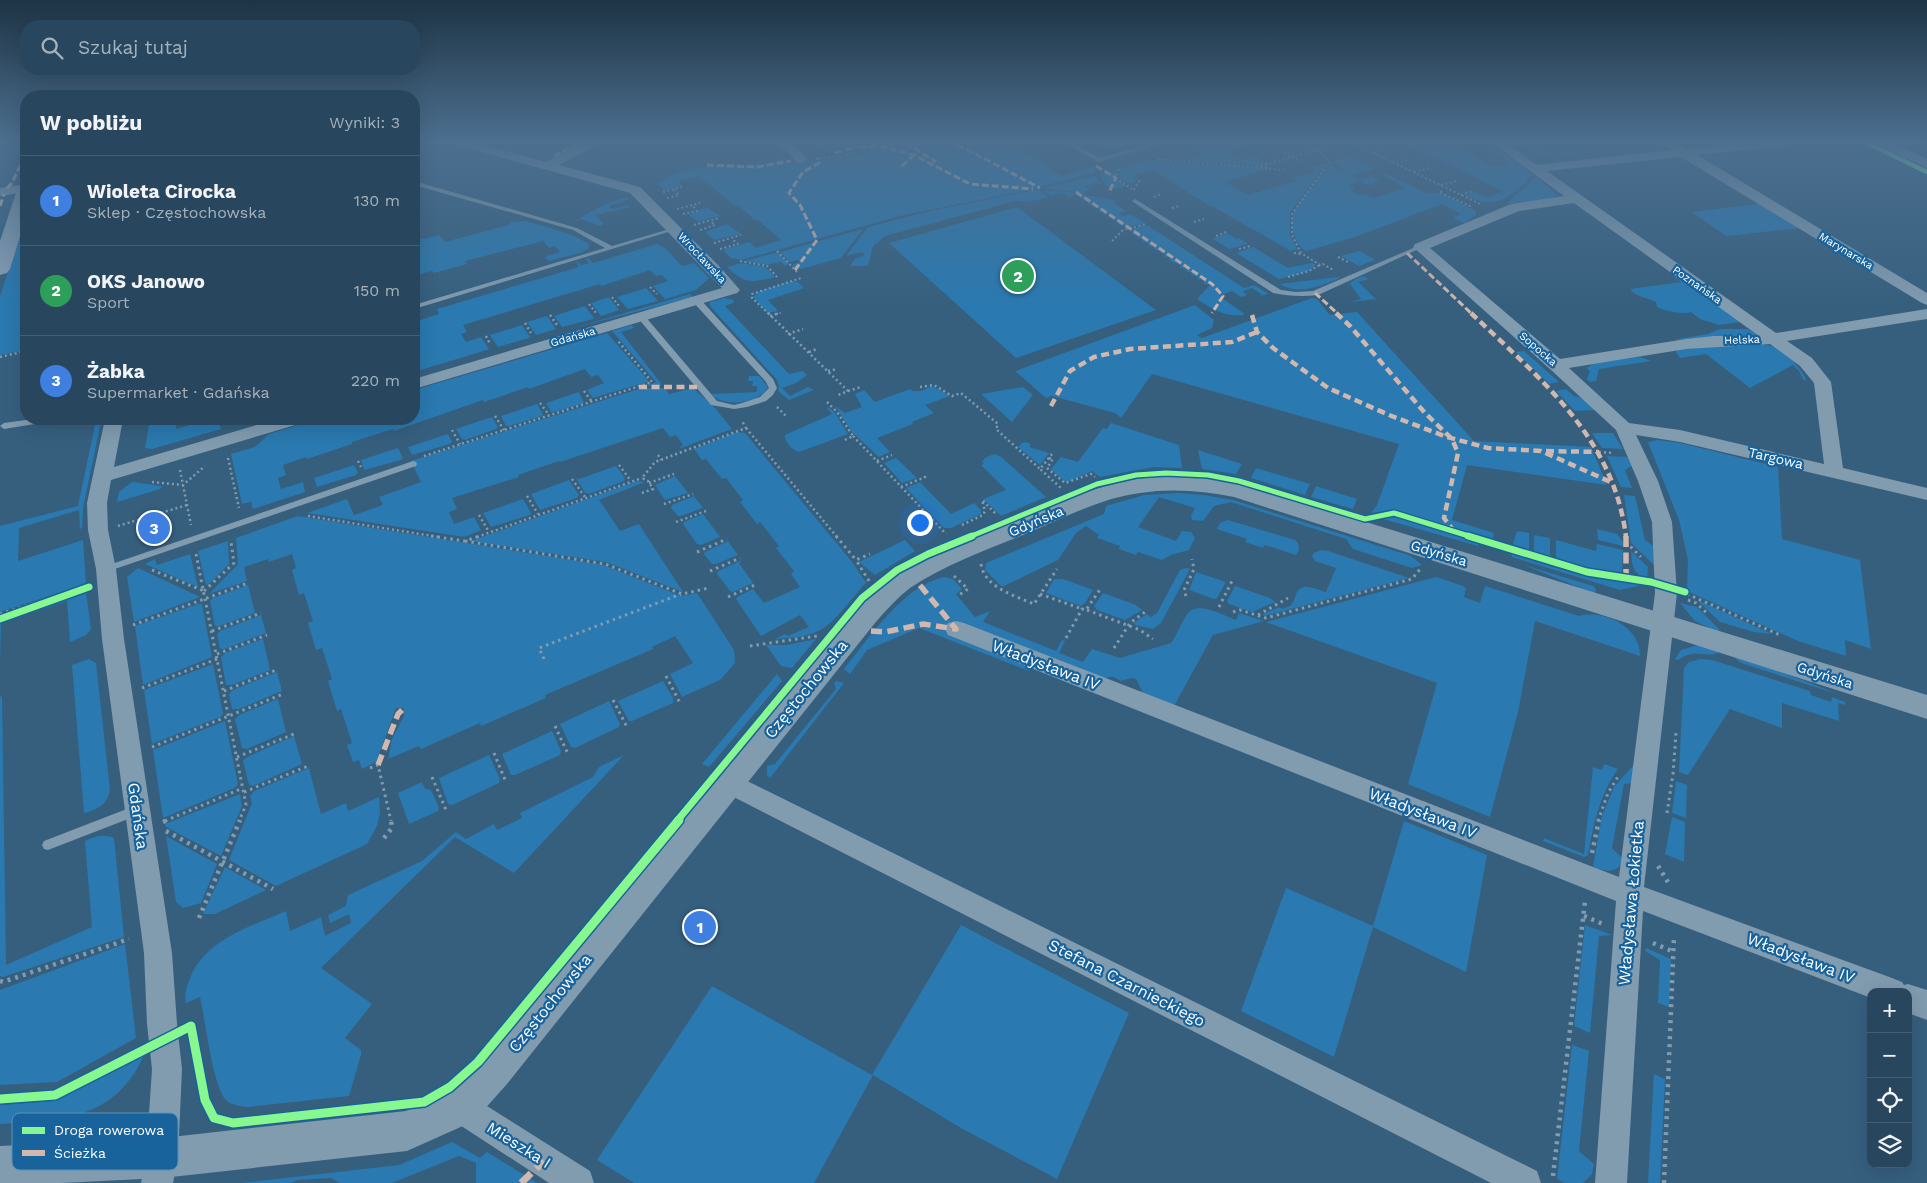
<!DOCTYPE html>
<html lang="pl">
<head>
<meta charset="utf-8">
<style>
  body { margin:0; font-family:"Work Sans",sans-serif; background:#345167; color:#f1f3f6 }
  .controls { position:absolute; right:15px; bottom:15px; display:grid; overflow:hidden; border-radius:10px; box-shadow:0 5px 20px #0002 }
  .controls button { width:45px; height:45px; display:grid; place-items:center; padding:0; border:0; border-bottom:1px solid #445f73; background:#28475e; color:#f1f3f6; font:25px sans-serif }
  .you { position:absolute; left:919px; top:522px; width:18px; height:18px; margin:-12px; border:4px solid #fff; border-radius:50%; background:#1a73e8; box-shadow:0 0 0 8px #1a73e833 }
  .badge { display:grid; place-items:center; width:32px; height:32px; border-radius:50%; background:#8bbbb9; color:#fff; font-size:16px; font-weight:700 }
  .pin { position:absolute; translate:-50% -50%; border:2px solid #fff; box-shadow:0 1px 5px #0006 }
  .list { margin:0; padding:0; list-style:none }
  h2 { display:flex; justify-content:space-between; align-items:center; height:65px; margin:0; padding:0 20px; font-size:21px }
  h2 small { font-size:16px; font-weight:400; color:#a5b2bc }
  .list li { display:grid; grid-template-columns:32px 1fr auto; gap:15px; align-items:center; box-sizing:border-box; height:90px; padding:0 20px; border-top:1px solid #445f73 }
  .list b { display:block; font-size:19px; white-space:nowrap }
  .list p { margin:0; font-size:16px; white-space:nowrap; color:#a5b2bc }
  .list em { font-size:16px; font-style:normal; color:#a5b2bc }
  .icon { flex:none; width:28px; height:28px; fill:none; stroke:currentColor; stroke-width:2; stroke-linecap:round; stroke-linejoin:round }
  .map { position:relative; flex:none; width:1927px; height:1183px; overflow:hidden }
  .search { position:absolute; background:#28475e; box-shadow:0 5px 20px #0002; left:20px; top:20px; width:400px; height:55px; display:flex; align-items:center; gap:12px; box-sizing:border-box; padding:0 18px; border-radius:20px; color:#a5b2bc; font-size:19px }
  .panel { position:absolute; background:#28475e; box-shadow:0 5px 20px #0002; left:20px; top:90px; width:400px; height:335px; border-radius:20px }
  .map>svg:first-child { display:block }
  .green { fill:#2a79b0 }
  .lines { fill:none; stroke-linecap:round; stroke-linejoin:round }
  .path-far3 { stroke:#819baf; stroke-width:2; stroke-dasharray:2 2.5; stroke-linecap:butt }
  .path-far2 { stroke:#819baf; stroke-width:2.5; stroke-dasharray:2 3; stroke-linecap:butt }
  .path-far1 { stroke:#819baf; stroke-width:3; stroke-dasharray:2.5 4; stroke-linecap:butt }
  .path { stroke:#819baf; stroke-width:4.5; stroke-dasharray:3 5; stroke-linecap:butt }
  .service { fill:#819baf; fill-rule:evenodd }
  .minor { fill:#819baf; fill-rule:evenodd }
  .tertiary { fill:#819baf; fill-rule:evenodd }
  .secondary { fill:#88a0b4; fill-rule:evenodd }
  .quiet-far3 { stroke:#d1b7ad; stroke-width:3; stroke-dasharray:7 3; stroke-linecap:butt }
  .quiet-far2 { stroke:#d1b7ad; stroke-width:4.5; stroke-dasharray:8 4.5; stroke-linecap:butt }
  .quiet-far1 { stroke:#d1b7ad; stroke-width:5.5; stroke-dasharray:11 5.5; stroke-linecap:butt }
  .quiet { stroke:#d1b7ad; stroke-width:7; stroke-dasharray:14 7; stroke-linecap:butt }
  .cycleway-far3-casing { stroke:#18639c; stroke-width:6 }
  .cycleway-far2-casing { stroke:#18639c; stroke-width:8 }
  .cycleway-far1-casing { stroke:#18639c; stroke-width:10 }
  .cycleway-casing { stroke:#18639c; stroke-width:12 }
  .cycleway-far3 { stroke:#87f88f; stroke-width:4.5 }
  .cycleway-far2 { stroke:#87f88f; stroke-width:5 }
  .cycleway-far1 { stroke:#87f88f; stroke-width:7 }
  .cycleway { stroke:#87f88f; stroke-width:9 }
  .labels { text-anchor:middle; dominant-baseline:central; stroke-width:4.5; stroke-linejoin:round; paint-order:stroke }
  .far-street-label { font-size:11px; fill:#fff; stroke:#18639c }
  .street-label { font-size:14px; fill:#fff; stroke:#18639c }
  .near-street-label { font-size:16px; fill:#fff; stroke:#18639c }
  .key { fill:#18639c; stroke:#5d92ba; stroke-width:1 }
  .key-label { font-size:14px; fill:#fff }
</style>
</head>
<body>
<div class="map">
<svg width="1927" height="1183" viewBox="0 0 1927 1183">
  <rect width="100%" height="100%" fill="#365f7e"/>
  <!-- green -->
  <path class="green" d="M 825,140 L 833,140 L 838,144 L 859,140 L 1006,140 L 1062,176 L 1096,166 L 1094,173 L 1019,192 L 904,215 L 741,260 L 731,258 L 724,251 L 725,249 L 750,242 L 756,248 L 781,240 L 758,220 L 755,220 L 738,205 L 735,206 L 699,176 L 678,181 L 682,186 L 664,191 L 657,184 L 668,176 L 691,169 L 717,165 L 753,166 L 781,159 L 784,163 L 850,157 L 868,153 L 860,146 L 850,148 L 848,152 L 822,152 L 814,144 Z
    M 1091,140 L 1115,140 L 1119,142 L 1127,140 L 1134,144 L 1108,150 Z
    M 1204,140 L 1263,140 L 1226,152 L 1240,160 L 1251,157 L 1264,164 L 1257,166 L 1182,160 L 1201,154 L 1188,145 Z
    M 1392,140 L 1441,140 L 1452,145 L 1459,145 L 1490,166 L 1510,164 L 1477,140 L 1485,140 L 1534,175 C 1509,197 1497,212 1464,195 L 1475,192 L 1487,198 L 1503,191 L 1439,159 Z
    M 1515,140 L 1537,141 L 1542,145 L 1540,146 L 1554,155 L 1569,152 L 1572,155 L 1539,156 Z
    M 1346,156 L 1375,169 L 1352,175 L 1360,180 L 1372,176 L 1379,181 L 1368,185 L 1360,181 L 1348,185 L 1355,189 L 1351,191 L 1359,195 L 1364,194 L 1373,198 L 1406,188 L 1382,175 L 1385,173 L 1426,193 L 1440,193 L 1476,211 L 1476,215 L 1464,223 L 1453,218 L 1461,214 L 1442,204 L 1355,237 L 1306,251 C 1294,244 1289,225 1294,212 C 1302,195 1318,179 1330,164 L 1341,172 L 1347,170 L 1330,163 Z
    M 1147,160 L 1260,168 L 1267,166 L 1271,168 L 1225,182 L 1248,195 L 1296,181 L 1293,178 L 1315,171 L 1312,167 L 1326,163 L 1290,213 L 1290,235 L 1297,249 L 1291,251 L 1212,206 L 1210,206 L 1153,170 L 1134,175 L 1136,177 L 1134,183 L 1128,183 L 1119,178 L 1120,168 Z
    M 1116,170 L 1115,178 L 1127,186 L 1112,190 L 1107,187 L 1099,175 Z
    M 1096,176 L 1102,185 L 1098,183 L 1085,186 L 1090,189 L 1084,193 L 1042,188 Z
    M 1536,177 L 1558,195 L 1551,199 L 1506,204 Z
    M 1038,189 L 1048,197 L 1029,202 L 1015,201 L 885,236 L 873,246 L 868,266 L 850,266 L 855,259 L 865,255 L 862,252 L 846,256 L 868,227 L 926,212 Z
    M 1043,190 L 1069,192 L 1118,201 L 1113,202 L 1126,211 L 1119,213 L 1123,216 L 1130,214 L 1145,223 C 1129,227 1130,227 1117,224 L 1119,222 L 1113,220 L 1114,219 L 1108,217 L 1109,215 L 1103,214 L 1104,212 L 1098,211 L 1099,209 L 1093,207 L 1094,206 L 1088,204 L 1090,202 L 1083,201 L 1085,199 L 1079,198 L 1080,196 L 1074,194 L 1070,198 L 1062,193 L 1051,196 Z
    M 626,197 L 630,199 L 609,206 L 613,209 L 628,205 L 630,207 L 596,215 L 604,224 L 600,226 L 581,219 L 571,223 L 605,204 Z
    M 1765,203 L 1801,228 L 1726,236 L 1692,212 Z
    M 707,207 L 720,216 L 698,222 L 688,215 Z
    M 1017,207 L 1156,310 L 1016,358 L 889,243 Z
    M 26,218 L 26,350 L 0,355 L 0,296 Z
    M 526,221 L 567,233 L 588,243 L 589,248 L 583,252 L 549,261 L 545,257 L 560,252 L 555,246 L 549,248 L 543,241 L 465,261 L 467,264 L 434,273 L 432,271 L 414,276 L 414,240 L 415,241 L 439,235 L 445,242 L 509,225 L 511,222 Z
    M 727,224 L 741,234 L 714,240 L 705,232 Z
    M 1147,225 L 1244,288 L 1254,285 L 1269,294 L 1259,296 L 1262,295 L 1252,288 L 1243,291 L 1247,295 L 1241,297 L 1232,291 L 1219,296 L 1245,314 L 1243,315 C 1224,317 1212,309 1197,299 L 1210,285 L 1203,283 L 1204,281 L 1197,279 L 1198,277 L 1191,275 L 1192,273 L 1186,271 L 1187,269 L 1180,268 L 1181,265 L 1169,260 L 1171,258 L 1164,256 L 1165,254 L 1153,248 L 1154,247 L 1148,245 L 1149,243 L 1142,241 L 1143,239 L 1137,238 L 1138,236 L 1132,234 L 1133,233 L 1130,229 Z
    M 863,229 L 841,258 L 797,270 L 792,265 L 800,262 L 798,260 L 790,262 L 780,252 Z
    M 1227,233 L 1237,239 L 1239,238 L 1248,244 L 1229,249 L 1213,239 Z
    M 657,244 L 665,248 L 682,266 L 694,263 L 709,278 L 696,290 L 665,299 L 653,286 L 668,281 L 662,275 L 656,276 L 650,270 L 601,286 L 600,284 L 463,325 L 467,332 L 461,334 L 466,342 L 481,337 L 489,349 L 487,350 L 414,372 L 414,322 L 439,314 L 437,309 L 579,267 L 576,262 L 578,262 L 581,265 L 589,263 L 586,259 L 588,258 L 593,263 Z
    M 1253,247 L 1288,268 L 1312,263 L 1316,265 L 1308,271 L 1279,279 L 1236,253 Z
    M 1360,251 L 1375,260 L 1359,266 L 1340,256 Z
    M 778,252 L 789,264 L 785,266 L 781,262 L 767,265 L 745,261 Z
    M 742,263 L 765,267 L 775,277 C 751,283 745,284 727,267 Z
    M 1363,276 L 1369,279 L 1358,282 L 1376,299 L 1351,302 L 1361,299 L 1350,284 L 1354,280 Z
    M 1339,277 L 1340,278 C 1320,286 1300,296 1279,284 Z
    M 1674,277 L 1678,277 L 1740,322 L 1719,325 L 1700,319 L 1691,312 C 1683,315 1665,311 1657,307 L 1656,302 C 1646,297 1636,297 1630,289 L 1681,282 Z
    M 793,281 L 798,282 L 804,288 L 768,300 L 778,311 L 768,313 L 753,297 L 758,292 Z
    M 646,288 L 658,301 L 628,309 L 617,297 Z
    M 690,294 L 693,297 L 570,329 Z
    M 609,297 L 619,310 L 601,316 L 591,303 Z
    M 724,298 L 734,300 L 733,303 L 725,306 L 789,374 L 803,371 L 807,375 L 796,383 L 782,388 L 790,396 L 808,387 L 814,390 L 789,400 L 778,391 L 779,386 L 777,380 L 710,306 L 710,302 Z
    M 1312,298 L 1317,299 L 1330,315 L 1357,312 L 1474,441 L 1591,447 L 1607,485 L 1467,465 L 1452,520 L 1494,533 L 1492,541 L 1456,530 L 1450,524 L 1448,527 L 1393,510 L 1371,513 L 1377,505 L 1399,444 L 1152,374 L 1121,418 L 1115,413 L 1052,396 L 1046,398 L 1015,371 L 1195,305 L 1214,320 L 1212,328 L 1197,335 L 1202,338 Z
    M 585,306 L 594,318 L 593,319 L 562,327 L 554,316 Z
    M 547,316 L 556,329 L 536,335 L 527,322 Z
    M 522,325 L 530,337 L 529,338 L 498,347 L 490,335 Z
    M 632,325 L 634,328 L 621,332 L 662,385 L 647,386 L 656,382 L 612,331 Z
    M 1720,329 L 1748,329 L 1758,335 L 1672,340 L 1708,334 Z
    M 607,333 L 648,380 L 647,382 L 593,398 L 587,390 L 604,383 L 598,375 L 591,377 L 585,369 L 529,389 L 528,387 L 484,402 L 483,400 L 394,431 L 393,429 L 352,442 L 352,444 L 307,459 L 306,457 L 283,465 L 286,475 L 278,478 L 281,489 L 303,482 L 305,492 L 253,509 L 251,502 L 242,504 L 231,454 L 255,447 L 269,434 L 318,419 L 414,419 L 414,390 Z
    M 1764,344 C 1788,350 1792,359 1806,378 L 1804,381 L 1799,371 L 1793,365 L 1750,388 L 1706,354 L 1680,358 L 1676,352 L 1677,349 Z
    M 1524,351 L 1559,382 L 1549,384 L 1516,352 Z
    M 1640,357 L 1651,361 L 1599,369 L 1596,381 L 1590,382 L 1587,379 L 1590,371 L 1586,368 L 1596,363 Z
    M 749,376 L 759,376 L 768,387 C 759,404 724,408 711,394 L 757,392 L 757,386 L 752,386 L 753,381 L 748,381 Z
    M 932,386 L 950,396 L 925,405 L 934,413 L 912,422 L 913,424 L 877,438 L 890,452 L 879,457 L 852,432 L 835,406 L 845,413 L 862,407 L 855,394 L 864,390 L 875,402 L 910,389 L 913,391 L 921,391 Z
    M 1023,387 L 1033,395 L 1012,422 L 981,394 Z
    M 642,388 L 665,388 L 669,394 L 693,388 L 715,408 L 732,429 L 681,448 L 680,447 L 683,445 L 676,435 L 670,437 L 663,428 L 560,462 L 559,461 L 518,475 L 519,477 L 452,498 L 457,509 L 449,512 L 454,524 L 474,517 L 481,530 L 465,537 L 307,513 L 347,499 L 354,515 L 383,505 L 379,497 L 421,482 L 411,461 Z
    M 1566,389 L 1574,396 L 1585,399 L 1595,410 L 1575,411 L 1556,391 Z
    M 579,392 L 584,403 L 554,412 L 551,412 L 546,403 Z
    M 537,404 L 543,414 L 542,416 L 509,426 L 506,426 L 501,416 Z
    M 828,407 L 835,413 L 848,434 L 799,452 C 793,451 784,441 785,435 L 832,414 L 827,408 Z
    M 492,417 L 498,427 L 496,429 L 465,440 L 462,439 L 456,429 Z
    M 150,419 L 177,419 L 176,429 L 210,419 L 218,419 L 221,429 L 152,449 L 145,448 Z
    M 96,420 L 101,422 L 83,508 L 82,528 L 80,529 L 79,510 L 19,528 L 18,561 L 83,540 L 86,584 L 0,612 L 0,526 L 78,506 Z
    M 1111,423 L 1179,445 L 1182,468 L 1153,467 L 1100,477 L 1092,471 L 1068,482 L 1063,480 L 1051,469 L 1061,457 L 1078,462 L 1103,428 L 1107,429 Z
    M 737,432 L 745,433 L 853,563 L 866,583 C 854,595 838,618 825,627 C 812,637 791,638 775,639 L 785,634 L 788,636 L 809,627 L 800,615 L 761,636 L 736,599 L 737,597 L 753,589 L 764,603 L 800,587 L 791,574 L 794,571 L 776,548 L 779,546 L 760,522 L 757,524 L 740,502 L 743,500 L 726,478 L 722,479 L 706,459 L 702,460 L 694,449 Z
    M 1592,433 L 1613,433 L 1623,449 L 1602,448 Z
    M 448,434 L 452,442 L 450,444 L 412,455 L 408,447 Z
    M 1658,440 L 1680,443 L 1778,467 L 1782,539 L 1860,560 L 1871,649 L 1845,640 L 1846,656 L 1798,641 L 1687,591 L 1688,560 L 1679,520 L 1648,442 Z
    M 1026,442 L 1031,444 L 1029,447 L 1049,453 L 1040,465 L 1018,447 L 1022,443 Z
    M 398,448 L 403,458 L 401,460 L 364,470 L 361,460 Z
    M 1198,450 L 1242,464 L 1236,474 L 1202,469 Z
    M 994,454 L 1000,456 L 1046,497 L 1001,516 L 983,499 L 1006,490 L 981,465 L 984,464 L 982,462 L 985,458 Z
    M 1607,456 L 1627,457 L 1632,466 L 1625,470 L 1632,488 L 1621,487 Z
    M 896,458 L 917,478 L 902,483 L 884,463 Z
    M 354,465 L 358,473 L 356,475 L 317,487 L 314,478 Z
    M 616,466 L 625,478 L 624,481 L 589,494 L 585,493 L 576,478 L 579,479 Z
    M 1256,468 L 1310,484 L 1305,495 L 1251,478 Z
    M 675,476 L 688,493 L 665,500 L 655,485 Z
    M 569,480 L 579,495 L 577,498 L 540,510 L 531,494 Z
    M 637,481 L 645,482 L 599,500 L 620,531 L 639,524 L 683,592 L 606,562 L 471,541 Z
    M 132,482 L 162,486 L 160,489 L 117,502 L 119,492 Z
    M 920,482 L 951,514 L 974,503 L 981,510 L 981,514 L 951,528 L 944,528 L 906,488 Z
    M 1316,486 L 1357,499 L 1353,509 L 1311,497 Z
    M 1178,493 L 1204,495 L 1233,500 L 1411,556 L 1422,565 L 1412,568 L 1353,549 L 1346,539 L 1231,502 L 1214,506 L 1203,521 L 1192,520 L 1191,516 L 1195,508 L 1159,497 L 1138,527 L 1176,541 L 1182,531 L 1191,532 L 1195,538 L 1189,550 L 1171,555 L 1162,560 L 1138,552 L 1136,555 L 1119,549 L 1120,546 L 1097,538 L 1099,535 L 1086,526 L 1076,533 L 1058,560 L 1004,586 L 1001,586 L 985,570 L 986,563 L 1104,514 L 1106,506 L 1144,495 Z
    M 1624,495 L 1635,496 L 1645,540 L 1656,548 L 1656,567 L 1631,543 Z
    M 694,496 L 703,508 L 681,516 L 678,516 L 671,508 L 672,505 Z
    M 523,499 L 531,513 L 530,515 L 491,527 L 483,513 Z
    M 703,514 L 720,537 L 701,545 L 697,544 L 683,524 L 684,522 Z
    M 298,516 L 603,565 L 681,596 L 697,593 L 734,650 L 735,663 L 720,680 L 682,697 L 670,674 L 693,663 L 675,636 L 652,647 L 653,649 L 545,695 L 546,698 L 481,726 L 480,723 L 421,749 L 419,746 L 388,759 L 392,739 L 404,716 L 403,708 L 396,708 L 376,762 L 362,769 L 359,760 L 353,762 L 347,745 L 352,743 L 341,709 L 337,711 L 328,681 L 332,679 L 322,648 L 316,650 L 308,623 L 313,621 L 304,593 L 299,595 L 292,570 L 296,568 L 292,554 L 269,562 L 268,559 L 244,567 L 247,581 L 209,594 L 238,564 L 236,538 Z
    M 1392,517 L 1403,519 L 1479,542 L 1478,546 L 1380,518 Z
    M 1228,520 L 1295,540 L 1298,543 L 1299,550 L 1296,555 L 1265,545 L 1263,548 L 1245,542 L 1247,539 L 1217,529 L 1220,523 Z
    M 1597,529 L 1617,534 L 1623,542 L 1623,546 L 1598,540 Z
    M 1517,531 L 1529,533 L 1529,552 L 1512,547 Z
    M 1534,535 L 1550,538 L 1550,559 L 1534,554 Z
    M 905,540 L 915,551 L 875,575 L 859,562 Z
    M 1556,540 L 1596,551 L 1597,544 L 1623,550 L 1622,571 L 1618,573 L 1589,570 L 1556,560 Z
    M 228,541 L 229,564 L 210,583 L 206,585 L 198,551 Z
    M 728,541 L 738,555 L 716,564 L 712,564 L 704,554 L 705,552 Z
    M 1321,550 L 1328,551 L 1409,578 L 1264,616 L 1263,614 L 1280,607 L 1282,609 L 1290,606 C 1294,602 1295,597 1297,592 C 1303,581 1318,590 1326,592 L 1336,568 L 1315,561 L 1312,556 L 1314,553 Z
    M 1631,551 L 1648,567 L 1647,579 C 1632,573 1632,565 1631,551 Z
    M 1511,553 L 1587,575 L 1647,584 L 1620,590 L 1512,557 Z
    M 190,554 L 198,587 L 145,564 L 155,559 L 157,565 Z
    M 742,560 L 739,563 L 753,583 L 733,592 L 730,591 L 717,574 L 718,571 Z
    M 1524,565 L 1593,586 L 1596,589 L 1595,594 Z
    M 138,568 L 200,597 L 134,622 L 127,577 Z
    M 1186,568 L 1190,569 L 1161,623 L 1153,629 L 1135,625 L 1134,623 L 1147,614 L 1151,617 L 1157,613 L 1180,570 Z
    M 1196,572 L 1226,582 L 1217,598 L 1214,599 L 1189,590 Z
    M 944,577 L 953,579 L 962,589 L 956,594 L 975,617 L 990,611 L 983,622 L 1056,651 L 1062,640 L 1065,641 L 1059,653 L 1083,662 L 1092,649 L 1120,658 L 1171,643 C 1177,635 1180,625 1186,616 C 1195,599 1222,615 1236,620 L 1239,613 L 1264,621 L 1213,635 L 1174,706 L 1143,693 L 1136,679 L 1131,678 L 1121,681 C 1117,679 1113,675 1109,677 C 1103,678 1091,686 1088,691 L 1031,668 L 1029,671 L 919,628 L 867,650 L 850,674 L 844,669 C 869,638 903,586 944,577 Z
    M 1436,577 L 1463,586 L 1466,588 L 1464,597 L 1480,603 L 1485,586 L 1579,616 C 1605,609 1641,628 1640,656 L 1535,621 L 1518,712 L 1490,817 L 1408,784 L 1437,683 L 1266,622 Z
    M 1054,579 L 1063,579 L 1093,590 L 1085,603 L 1081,606 L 1046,593 Z
    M 248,585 L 255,613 L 219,626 L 215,626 L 210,601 L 213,598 Z
    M 1235,586 L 1270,598 L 1275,602 L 1252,612 L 1229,604 L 1227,601 Z
    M 86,592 L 91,629 L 86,635 L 70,642 L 67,601 L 1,623 L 0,661 L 0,621 Z
    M 1103,593 L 1136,605 L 1142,610 L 1125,620 L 1097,610 L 1094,606 Z
    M 1697,600 L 1772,634 L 1754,632 L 1720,622 Z
    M 1680,603 L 1697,607 L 1719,629 L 1720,633 L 1695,621 Z
    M 198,604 L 202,604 L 212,657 L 143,685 L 135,626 Z
    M 261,615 L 266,633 L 224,649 L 220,649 L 217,634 L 220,631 Z
    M 263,639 L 270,670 L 232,685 L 226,685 L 221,657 L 225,653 Z
    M 816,639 L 792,668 L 781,666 L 766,645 L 787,645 Z
    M 1698,645 L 1720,649 L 1718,653 C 1703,658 1696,648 1678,660 L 1675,659 L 1681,650 Z
    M 1736,654 L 1840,695 L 1741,663 L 1736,659 Z
    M 89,659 L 96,663 L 110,790 C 108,804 97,810 84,813 L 72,665 Z
    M 1701,659 L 1712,660 L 1810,691 L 1811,695 L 1831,702 L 1832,697 L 1845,702 L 1845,705 L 1838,703 L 1839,721 L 1782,703 L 1782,728 L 1730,709 L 1688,775 L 1679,772 L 1684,668 L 1689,662 Z
    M 213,664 L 223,714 L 220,717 L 152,744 L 144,690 Z
    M 277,672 L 282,691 L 239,709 L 232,709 L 229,694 L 233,690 Z
    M 777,674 L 782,681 L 709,767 L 702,764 Z
    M 663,681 L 673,698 L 673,703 L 632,721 L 629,721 L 618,701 Z
    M 837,681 L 844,683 L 770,778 L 767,775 L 767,766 L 775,764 L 836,689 L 834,683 Z
    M 2,696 L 6,965 L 92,927 L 85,841 C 96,836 104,834 114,838 L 124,937 L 3,977 L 0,976 L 0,697 Z
    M 278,699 L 286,732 L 247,749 L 242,748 L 235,719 L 239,715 Z
    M 609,701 L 620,724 L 619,727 L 575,748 L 571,747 L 560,724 Z
    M 225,721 L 238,784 L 235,788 L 163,818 L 153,750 Z
    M 552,731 L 561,751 L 560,755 L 515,775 L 511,775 L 502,754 Z
    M 294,736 L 302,764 L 253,786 L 249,785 L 243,761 L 247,757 Z
    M 489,755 L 500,779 L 499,783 L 452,805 L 448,804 L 439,778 Z
    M 624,755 L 514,873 L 455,837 L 321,968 L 372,1004 L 345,1038 L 361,1050 L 361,1055 L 349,1096 L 248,1107 C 240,1106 233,1106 226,1100 C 213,1087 205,1019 200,997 L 186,1003 C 184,996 186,988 189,981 C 203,940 250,927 286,911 L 290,931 L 321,917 L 325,936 L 351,923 L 349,914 L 330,923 L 328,915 L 346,906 L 348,895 L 422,861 L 456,832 L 466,839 L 494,824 L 497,830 L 522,818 L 520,813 L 593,777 L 599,767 Z
    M 1638,760 L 1637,783 L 1624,784 L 1612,848 L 1623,859 C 1619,874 1606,872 1593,867 L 1602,816 L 1614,787 Z
    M 1604,764 L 1618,769 C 1599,796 1594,824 1588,855 L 1584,857 L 1543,841 L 1544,838 L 1584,854 L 1593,767 L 1602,770 Z
    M 309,768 L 321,814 L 346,803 L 348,811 L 379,797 L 380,813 L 377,826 L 367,844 L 276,886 L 229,860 L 252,803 L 250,796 L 254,791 Z
    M 1676,781 L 1687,785 L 1686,818 L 1672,813 Z
    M 422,782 L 425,789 L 431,790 L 439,808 L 438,811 L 409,824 L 398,793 Z
    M 240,794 L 242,806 L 221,856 L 166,827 L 165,824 Z
    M 1672,817 L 1685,822 L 1684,862 L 1665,854 Z
    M 1404,821 L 1487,855 L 1466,972 L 1373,927 L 1334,1057 L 1241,1011 L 1286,888 L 1373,926 Z
    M 166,836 L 217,864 L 201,903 L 183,908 L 176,902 Z
    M 225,867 L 266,890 L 215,914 L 203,914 Z
    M 961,925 L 1129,1013 L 1057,1179 L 961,1128 L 873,1075 L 814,1183 L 634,1183 L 597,1160 L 712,986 L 872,1075 Z
    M 1585,925 L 1612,935 L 1599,936 L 1590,1033 L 1574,1026 Z
    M 125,944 L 136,1038 L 57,1082 L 0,1085 L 0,990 Z
    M 1646,948 L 1671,959 L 1669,1007 L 1658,1003 L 1660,960 L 1645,951 Z
    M 1572,1045 L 1589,1051 L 1579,1151 L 1594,1164 L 1592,1174 L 1583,1183 L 1565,1183 L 1557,1179 Z
    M 145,1053 C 116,1120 63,1120 0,1124 L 0,1105 L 53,1101 Z
    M 1654,1074 L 1665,1079 L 1660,1183 L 1648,1183 Z
    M 452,1142 L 480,1158 L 487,1152 L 537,1183 L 476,1183 L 476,1163 L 459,1156 L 392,1183 L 340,1183 L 331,1178 L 298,1180 L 290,1183 L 242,1183 L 399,1165 Z"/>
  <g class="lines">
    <!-- path-far3 -->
    <path class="path-far3" d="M 1333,140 L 1339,143
      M 1348,141 L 1480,204
      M 1348,141 L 1348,147
      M 1300,142 L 1324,154 L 1329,162 L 1292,214 L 1292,235 L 1301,253 L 1320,265 L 1323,264 L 1333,270
      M 810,143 L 822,140
      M 1276,149 L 1301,162
      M 1374,153 L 1386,149
      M 1253,157 L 1268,165
      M 819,158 L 849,155 L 853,148 L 860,147
      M 1157,159 L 1284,170
      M 1397,164 L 1409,160
      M 1261,166 L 1347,141
      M 1118,169 L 1116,178 L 1132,189
      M 1414,172 L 1429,168
      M 1441,185 L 1456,181
      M 1134,190 L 1140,180
      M 1442,191 L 1439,192 L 1472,207
      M 663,192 L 682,187
      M 1461,195 L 1473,191
      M 1154,197 L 1161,194
      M 667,198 L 679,195 L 674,190
      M 1172,208 L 1179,206
      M 677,209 L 700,203
      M 683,214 L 697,211 L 692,205
      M 1194,222 L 1204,219
      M 694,225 L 719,218
      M 700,230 L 715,225 L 710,221
      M 1216,236 L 1226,232
      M 1112,241 L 1123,230 L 1146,224
      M 714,243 L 741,235
      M 720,249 L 738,244 L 732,239
      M 1239,249 L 1251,246
      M 777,251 L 798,273
      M 1294,253 L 1301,254
      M 1338,257 L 1350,263
      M 740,261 L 767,266 L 778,278
      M 1288,277 L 1309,271 L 1320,265
      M 650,287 L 657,294
      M 612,297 L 619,306
      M 589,304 L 596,313
      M 769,314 L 752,298 L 752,294 L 801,278
      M 776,314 L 781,313"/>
    <!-- path-far2 -->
    <path class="path-far2" d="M 768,313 L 848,391 L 836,396
      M 550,315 L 557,325
      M 770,316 L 780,313
      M 525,323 L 531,333
      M 788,334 L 803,329
      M 486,336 L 490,344
      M 809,352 L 817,349
      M 0,357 L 26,351
      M 828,371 L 837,369
      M 920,387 L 934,385 L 952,396 L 961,393 L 998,424 L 996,429 L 1040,469
      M 584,391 L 592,402
      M 848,391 L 861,387
      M 827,402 L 837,412 L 853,436 L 845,440
      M 540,403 L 549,415
      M 777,407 L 787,417
      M 495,416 L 504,430
      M 746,428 L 837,537
      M 452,430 L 460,444
      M 853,436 L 946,534
      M 1599,452 L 1613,453
      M 1052,454 L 1040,469 L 1061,488
      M 658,455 L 661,460
      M 424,456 L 652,382 L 618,341
      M 228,458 L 239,508
      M 1049,458 L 1053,459 L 1047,468 L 1065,483 L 1091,474 L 1095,477
      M 358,461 L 361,467
      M 877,461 L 892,455
      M 619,465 L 631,481
      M 180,470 L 191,525
      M 572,479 L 585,497
      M 152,482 L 183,485 L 205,466
      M 649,483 L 674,474
      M 901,487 L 925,477 L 922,475
      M 642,493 L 653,489 L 648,481 L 642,478 L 655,462 L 746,428 L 742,421
      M 527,496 L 538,514
      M 983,501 L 996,514
      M 664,504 L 693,494
      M 479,515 L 489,532
      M 308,516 L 439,537
      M 676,522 L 706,511
      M 962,525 L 983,515 L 985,511 L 982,500
      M 118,526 L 187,505
      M 477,537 L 642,478"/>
    <!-- path-far1 -->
    <path class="path-far1" d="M 431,536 L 465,541 L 480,536
      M 836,536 L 856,560
      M 465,541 L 605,564 L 682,594 L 709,588
      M 1626,542 L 1641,557
      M 697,552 L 727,539
      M 196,554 L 246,805 L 239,821
      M 981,564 C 984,587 1015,596 1034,604 L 1057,569
      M 152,570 L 204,591
      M 710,571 L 740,558
      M 954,576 L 968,589 L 959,595
      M 869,581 L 856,560 L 870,554
      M 204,591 L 234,563 L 231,542
      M 1040,594 L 1082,609
      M 1687,594 L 1780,635
      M 1186,596 L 1184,590 L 1194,569 L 1192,559
      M 728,597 L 755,585
      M 1688,600 L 1696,603 L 1708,614
      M 1219,607 L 1232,581
      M 1087,610 L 1140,630 L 1153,639
      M 1233,612 L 1240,610 L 1266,618 L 1412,579 L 1421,568
      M 0,614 L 85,587
      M 1258,615 L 1288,598
      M 133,625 L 248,583
      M 212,631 L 261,613
      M 1066,638 L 1082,609 L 1086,610 L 1101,588
      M 750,646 L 817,636
      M 1114,648 L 1130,623 L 1145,612
      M 217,654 L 267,635
      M 544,659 L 539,648 L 681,594
      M 666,676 L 680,703
      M 142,688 L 217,659
      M 224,691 L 276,670
      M 613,700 L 627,727
      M 555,726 L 568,754
      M 152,747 L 283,694
      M 494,753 L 506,782
      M 237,757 L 294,734
      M 370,768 L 378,765 L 391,821
      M 432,777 L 446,810
      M 244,792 L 308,766
      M 1667,813 L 1673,774 L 1676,733
      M 165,821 L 243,788
      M 1598,821 L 1608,793 L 1619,775"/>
    <!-- path -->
    <path class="path" d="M 163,822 L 168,820
      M 166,831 L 273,889
      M 384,838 L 392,828 L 391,820
      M 1592,853 L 1599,820
      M 1658,866 L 1668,882
      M 1584,916 L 1603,924
      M 199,918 L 240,820
      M 1653,943 L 1674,952
      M 0,981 L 3,982 L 129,939
      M 1553,1176 L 1585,901
      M 1664,1183 L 1674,936"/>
    <!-- service -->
    <path class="service" d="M 1061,140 L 1067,140 L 1099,158 L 1165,140 L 1173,140 L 1098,162 Z
      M 414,181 L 577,228 L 612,246 L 673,228 L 678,229 L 414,309 L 414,305 L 605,248 L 573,230 L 414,185 Z
      M 1135,199 L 1281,290 L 1296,292 L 1313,291 L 1418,246 L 1423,247 L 1318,295 C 1303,297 1288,296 1273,293 L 1133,202 L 1132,201 Z
      M 694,299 L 700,299 L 773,379 L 777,388 L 773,395 L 766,401 L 747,407 L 734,409 L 711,405 L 637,317 L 638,315 L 644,315 L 717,401 L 734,405 L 742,403 L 760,397 L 769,388 L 766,382 L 694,303 Z
      M 33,419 L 51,419 L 47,422 L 4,429 L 0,426 L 4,423 Z
      M 413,461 L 416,462 L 417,464 L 416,466 L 109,571 L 106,572 L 101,569 L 103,567 Z
      M 137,805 L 141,806 L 143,810 L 141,814 L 48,850 L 44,849 L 42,845 L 44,841 Z"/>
    <!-- minor -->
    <path class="minor" d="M 447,140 L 466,140 L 546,162 L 587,140 L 602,140 L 600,143 L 559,165 L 640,187 L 719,266 L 740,290 L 737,293 L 414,389 L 414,379 L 722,288 L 630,193 L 449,143 Z
      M 776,140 L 789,140 L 808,159 L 802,163 L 797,162 Z
      M 1488,140 L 1502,140 L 1537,165 L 1671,150 L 1657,140 L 1671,140 L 1686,149 L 1768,140 L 1804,140 L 1802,143 L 1798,144 L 1697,155 L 1927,293 L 1927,305 L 1922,303 L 1681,157 L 1547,171 L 1776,333 L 1927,309 L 1927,319 L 1787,341 L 1812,358 L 1831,382 L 1843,468 L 1927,488 L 1927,500 L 1680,442 L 1636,435 L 1658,481 L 1672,522 L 1677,593 L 1644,887 L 1892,978 L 1902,982 L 1904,985 L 1908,984 L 1927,990 L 1927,1020 L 1908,1013 L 1908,992 L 1871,992 L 1871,998 L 1643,911 L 1627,1183 L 1595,1183 L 1616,901 L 948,635 L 945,629 L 948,623 L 956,621 L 964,623 L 1619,877 L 1655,593 L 1652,522 L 1638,481 L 1616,430 L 1550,369 L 1413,247 L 1415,244 L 1511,204 L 1564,196 ZM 1574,203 L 1759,336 L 1714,336 L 1686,339 L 1560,359 L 1430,248 L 1519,211 ZM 1770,344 L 1800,366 L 1814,383 L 1824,464 L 1680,430 L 1629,423 L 1569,368 L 1686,349 Z
      M 1872,140 L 1887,140 L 1927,159 L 1927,168 L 1874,143 Z
      M 26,184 L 26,192 L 0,196 L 0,188 Z
      M 105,419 L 123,419 L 114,467 L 277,419 L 305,419 L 302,423 L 111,480 L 107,503 L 108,530 L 116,569 L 124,639 L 172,953 L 177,1024 L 182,1069 L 178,1158 L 173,1183 L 141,1183 L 146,1158 L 152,1069 L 147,1024 L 144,953 L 102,639 L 96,569 L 88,530 L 87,503 Z
      M 729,772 L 1537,1171 L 1541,1183 L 1491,1183 L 720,790 L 716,783 L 720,776 Z
      M 460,1091 L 471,1096 L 590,1171 L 594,1183 L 549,1183 L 449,1118 L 444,1107 L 449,1096 Z"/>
    <!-- tertiary -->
    <path class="tertiary" d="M 1178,475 L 1214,478 L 1246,485 L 1927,695 L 1927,719 L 1234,497 C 1203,491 1172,488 1140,493 C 1101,498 1066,517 1030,532 C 990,549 947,563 910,588 C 897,598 886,610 875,623 L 507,1084 L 474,1121 L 407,1151 L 162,1178 L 62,1183 L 0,1183 L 0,1146 L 162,1138 L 406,1111 L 446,1093 L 481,1058 L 857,609 C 898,561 950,546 1007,523 C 1063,500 1116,476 1178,475 Z"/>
    <!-- secondary -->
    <path class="secondary" d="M 26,185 L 26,217 L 10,269 L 7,273 L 0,275 L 0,241 L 17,190 L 20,186 Z"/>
    <!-- quiet-far3 -->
    <path class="quiet-far3" d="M 949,140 L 1040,188
      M 906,143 L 936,162
      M 880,146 L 914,155 L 970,184 L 1033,189
      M 860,147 L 943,140
      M 835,153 L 853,148
      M 554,156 L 585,140
      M 707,165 L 757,167 L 791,161
      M 902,166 L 916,153
      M 1096,166 L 1116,178 L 1109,192
      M 7,188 L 12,183 L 26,153
      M 1076,192 L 1212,284 L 1223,296 L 1212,313
      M 0,206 L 4,194
      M 1407,253 L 1472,314
      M 795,270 L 817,240 L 800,205 L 789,193 L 803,172 L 819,163 L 817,158
      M 1315,293 L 1338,314"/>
    <!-- quiet-far2 -->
    <path class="quiet-far2" d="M 1336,313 L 1350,326 L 1425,413 L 1452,439 L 1458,453 L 1444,518 L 1453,530
      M 1471,313 C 1539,378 1614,437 1626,537
      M 1252,315 L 1257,332 L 1273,348 L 1328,388 L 1389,415 L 1447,437 L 1488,448 L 1541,451 L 1613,483
      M 639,387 L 699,387
      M 1051,406 L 1070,371 L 1094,357 L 1130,349 L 1232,342 L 1257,332
      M 1546,451 L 1599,452"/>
    <!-- quiet-far1 -->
    <path class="quiet-far1" d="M 1626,536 L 1626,578
      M 871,631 L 885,632 L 923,624 L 956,629 L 919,584
      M 378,765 L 398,714 L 403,709"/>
    <!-- quiet -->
    <path class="quiet" d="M 521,1183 L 544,1161"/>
    <defs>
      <path id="cycleway-far3" d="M 1861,140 L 1927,172"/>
      <path id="cycleway-far2" d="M 969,537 L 1097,484 L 1136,475 L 1166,473 L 1208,475 L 1239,481 L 1365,519 L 1394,513 L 1472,537"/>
      <path id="cycleway-far1" d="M 1468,536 L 1587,572 L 1651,582 L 1685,592
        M 0,619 L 89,587
        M 677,821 L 862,598 L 897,570 L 928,554 L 972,536"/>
      <path id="cycleway" d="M 0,1099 L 55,1095 L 191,1026 L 205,1100 L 214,1118 L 233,1123 L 424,1102 L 450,1087 L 478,1062 L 679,820"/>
    </defs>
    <!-- cycleway-far3 casing -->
    <use href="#cycleway-far3" class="cycleway-far3-casing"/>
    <!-- cycleway-far2 casing -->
    <use href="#cycleway-far2" class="cycleway-far2-casing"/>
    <!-- cycleway-far1 casing -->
    <use href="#cycleway-far1" class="cycleway-far1-casing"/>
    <!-- cycleway casing -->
    <use href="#cycleway" class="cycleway-casing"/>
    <!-- cycleway-far3 -->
    <use href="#cycleway-far3" class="cycleway-far3"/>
    <!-- cycleway-far2 -->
    <use href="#cycleway-far2" class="cycleway-far2"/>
    <!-- cycleway-far1 -->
    <use href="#cycleway-far1" class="cycleway-far1"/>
    <!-- cycleway -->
    <use href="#cycleway" class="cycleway"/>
  </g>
  <!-- sky -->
  <linearGradient id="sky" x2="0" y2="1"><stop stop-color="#1e3445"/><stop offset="0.46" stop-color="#4c6f8f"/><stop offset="1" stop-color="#4c6f8f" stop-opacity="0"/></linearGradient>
  <rect width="1927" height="305" fill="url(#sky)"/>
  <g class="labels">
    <!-- far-street labels -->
    <g class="far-street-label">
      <text transform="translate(1846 251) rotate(31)">Marynarska</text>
      <text transform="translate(702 258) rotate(47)">Wrocławska</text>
      <text transform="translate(1697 285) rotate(35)">Poznańska</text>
      <text transform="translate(573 337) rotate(-16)">Gdańska</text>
      <text transform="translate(1742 340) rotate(-2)">Helska</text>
      <text transform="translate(1538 349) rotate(41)">Sopocka</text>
    </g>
    <!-- street labels -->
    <g class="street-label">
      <text transform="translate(1776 458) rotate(13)">Targowa</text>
      <text transform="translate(1036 521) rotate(-23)">Gdyńska</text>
      <text transform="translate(1439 553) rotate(17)">Gdyńska</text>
      <text transform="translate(1825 675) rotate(18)">Gdyńska</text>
    </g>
    <!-- near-street labels -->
    <g class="near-street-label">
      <text transform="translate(1046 665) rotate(21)">Władysława IV</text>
      <text transform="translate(806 689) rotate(-51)">Częstochowska</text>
      <text transform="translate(1423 813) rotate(21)">Władysława IV</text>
      <text transform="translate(138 816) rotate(82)">Gdańska</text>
      <text transform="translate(1631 903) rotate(-85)">Władysława Łokietka</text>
      <text transform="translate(1801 958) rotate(21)">Władysława IV</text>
      <text transform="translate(1127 983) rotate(27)">Stefana Czarnieckiego</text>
      <text transform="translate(550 1003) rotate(-51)">Częstochowska</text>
      <text transform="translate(519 1145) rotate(32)">Mieszka I</text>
    </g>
  </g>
  <!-- legend -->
  <rect x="12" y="1113" width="166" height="57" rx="8" class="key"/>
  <rect x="22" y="1127" width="23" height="7" fill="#87f88f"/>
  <rect x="22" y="1150" width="23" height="6" fill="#d1b7ad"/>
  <g class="key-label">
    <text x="54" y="1135">Droga rowerowa</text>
    <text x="54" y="1158">Ścieżka</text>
  </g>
</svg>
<div class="controls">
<button>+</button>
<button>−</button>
<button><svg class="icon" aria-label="locate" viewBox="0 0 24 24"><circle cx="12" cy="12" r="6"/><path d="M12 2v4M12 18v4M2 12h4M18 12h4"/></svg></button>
<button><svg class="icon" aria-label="layers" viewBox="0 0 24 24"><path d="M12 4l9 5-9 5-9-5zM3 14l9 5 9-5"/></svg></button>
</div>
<div class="you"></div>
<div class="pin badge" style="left:700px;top:927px;background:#3f7fe0">1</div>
<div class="pin badge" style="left:1018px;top:276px;background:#2e9e5b">2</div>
<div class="pin badge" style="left:154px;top:528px;background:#3f7fe0">3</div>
<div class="search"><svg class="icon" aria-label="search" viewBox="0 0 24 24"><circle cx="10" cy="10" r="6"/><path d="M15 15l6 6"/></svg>Szukaj tutaj</div>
<section class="panel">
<h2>W pobliżu<small>Wyniki: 3</small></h2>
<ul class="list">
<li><span class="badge" style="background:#3f7fe0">1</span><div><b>Wioleta Cirocka</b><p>Sklep · Częstochowska</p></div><em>130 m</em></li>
<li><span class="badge" style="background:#2e9e5b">2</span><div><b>OKS Janowo</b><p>Sport</p></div><em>150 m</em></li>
<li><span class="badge" style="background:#3f7fe0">3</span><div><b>Żabka</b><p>Supermarket · Gdańska</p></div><em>220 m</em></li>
</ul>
</section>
</div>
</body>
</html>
